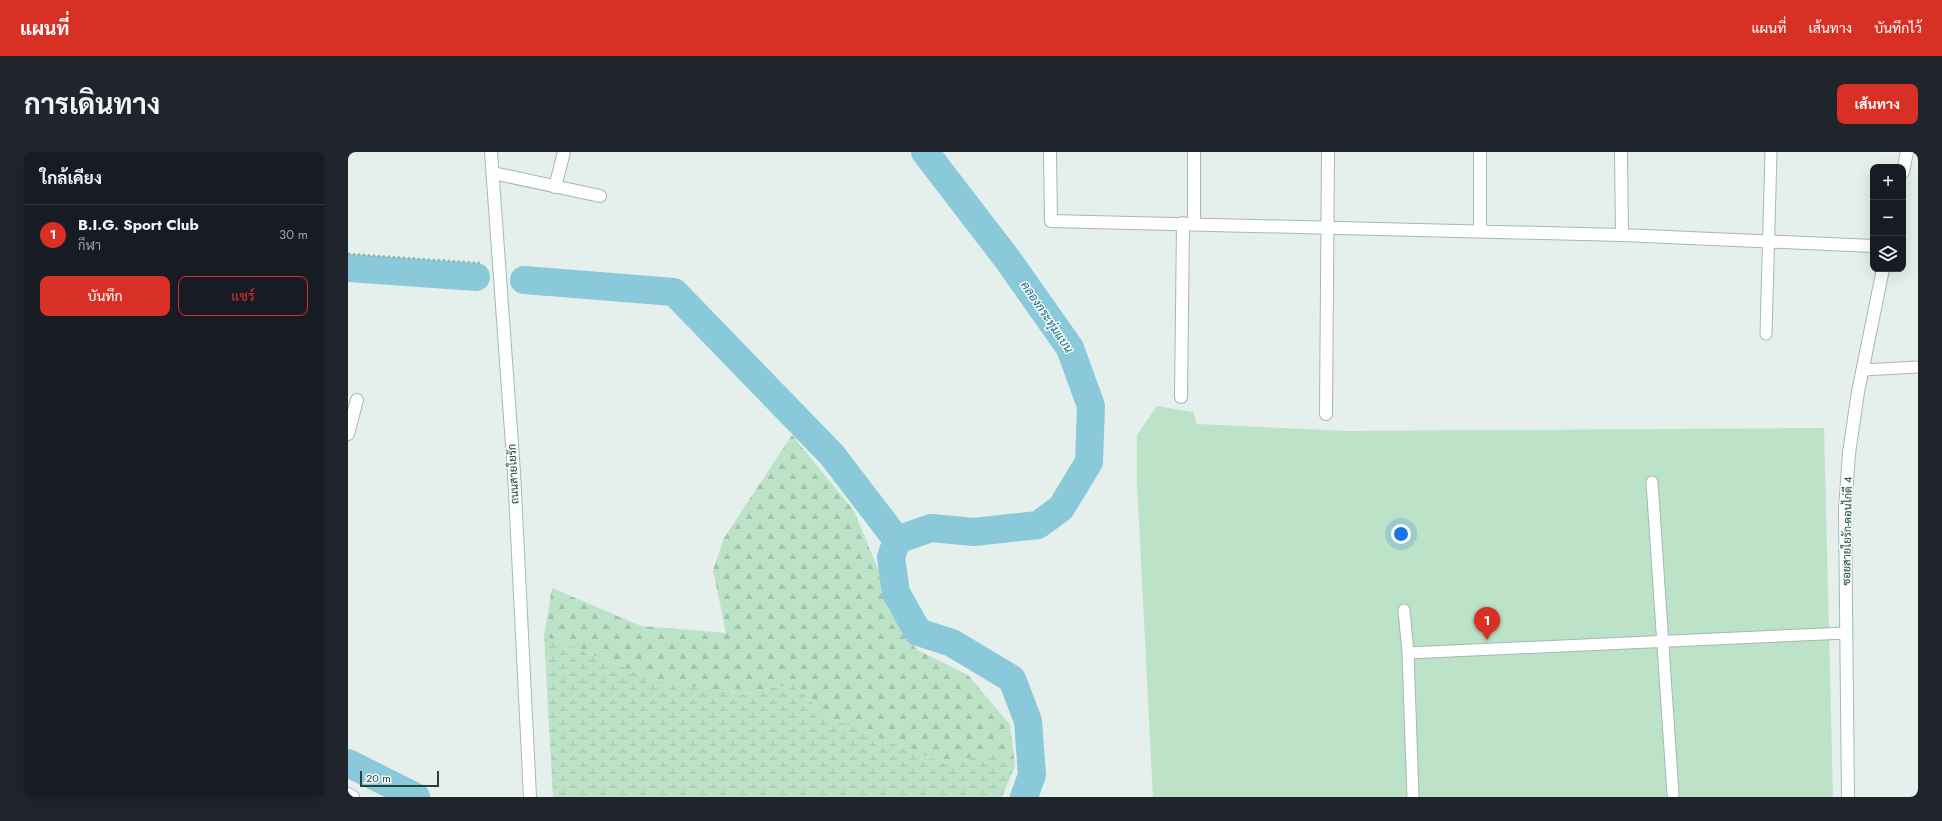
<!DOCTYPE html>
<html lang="th">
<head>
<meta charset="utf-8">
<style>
  body { margin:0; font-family:Jost,Sarabun,sans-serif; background:#20242c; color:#f1f3f6 }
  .controls { position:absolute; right:12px; top:12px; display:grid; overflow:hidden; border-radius:8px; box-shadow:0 4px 16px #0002 }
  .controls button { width:36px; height:36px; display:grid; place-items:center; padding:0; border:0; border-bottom:1px solid #363941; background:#171b24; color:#f1f3f6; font:20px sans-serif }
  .scale { position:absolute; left:12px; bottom:10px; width:79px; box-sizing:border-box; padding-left:4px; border:2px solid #22443c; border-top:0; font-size:11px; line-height:14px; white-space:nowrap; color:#22443c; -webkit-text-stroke:3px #f6fbf9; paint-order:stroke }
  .you { position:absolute; left:1053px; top:382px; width:14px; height:14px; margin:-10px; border:3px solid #fff; border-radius:50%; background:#1a73e8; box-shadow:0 0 0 6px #1a73e833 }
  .badge { display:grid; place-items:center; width:26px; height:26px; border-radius:50%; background:#d93025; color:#fff; font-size:13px; font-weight:700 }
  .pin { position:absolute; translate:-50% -33px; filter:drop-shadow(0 1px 2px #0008) }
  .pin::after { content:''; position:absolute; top:21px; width:14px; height:12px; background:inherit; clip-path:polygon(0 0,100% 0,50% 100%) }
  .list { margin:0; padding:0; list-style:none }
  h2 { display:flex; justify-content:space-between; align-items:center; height:52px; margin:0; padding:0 16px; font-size:17px }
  h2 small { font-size:13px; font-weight:400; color:#9ea1a6 }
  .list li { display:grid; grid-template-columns:26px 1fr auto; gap:12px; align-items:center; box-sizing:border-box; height:60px; padding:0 16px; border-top:1px solid #363941 }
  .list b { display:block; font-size:15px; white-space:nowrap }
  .list p { margin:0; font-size:13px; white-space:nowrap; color:#9ea1a6 }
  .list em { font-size:13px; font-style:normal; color:#9ea1a6 }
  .actions { display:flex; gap:8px; padding:12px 16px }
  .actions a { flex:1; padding:9px 0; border:1px solid #d93025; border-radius:8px; text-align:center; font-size:14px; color:#d93025 }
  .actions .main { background:#d93025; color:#fff }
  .icon { flex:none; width:22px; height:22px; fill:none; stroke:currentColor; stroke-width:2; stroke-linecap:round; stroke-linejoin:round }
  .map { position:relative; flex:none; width:1570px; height:645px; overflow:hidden; border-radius:8px }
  header { display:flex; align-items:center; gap:24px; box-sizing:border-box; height:56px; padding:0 20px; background:#d93025; color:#fff }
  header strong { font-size:19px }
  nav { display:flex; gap:22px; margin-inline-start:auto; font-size:14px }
  .intro { display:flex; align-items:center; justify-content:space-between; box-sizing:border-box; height:96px; padding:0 24px }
  h1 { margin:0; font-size:28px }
  .button { padding:10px 18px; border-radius:8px; background:#d93025; color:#fff; font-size:14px; font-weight:700 }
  main { display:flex; gap:24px; padding:0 24px }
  aside { flex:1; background:#171b24; border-radius:8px; box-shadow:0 4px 16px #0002 }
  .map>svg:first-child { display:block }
  .green { fill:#bce2c8 }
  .forest { fill:url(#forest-firs) }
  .wetland { fill:url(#wetland-marsh) }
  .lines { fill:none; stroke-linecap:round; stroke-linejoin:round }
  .canal { stroke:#89c9d9; stroke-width:28 }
  .lane-casing { stroke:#a7b8b3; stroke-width:13 }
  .street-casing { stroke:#a7b8b3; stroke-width:14 }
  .secondary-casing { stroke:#a2bcb4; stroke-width:14 }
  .path { stroke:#83b6a8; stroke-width:2.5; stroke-dasharray:2 3; stroke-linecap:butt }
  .lane { stroke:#fff; stroke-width:11 }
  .street { stroke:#fff; stroke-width:12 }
  .secondary { stroke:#fff; stroke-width:12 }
  .labels { text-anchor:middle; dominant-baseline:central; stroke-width:3; stroke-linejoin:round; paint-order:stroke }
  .street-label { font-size:11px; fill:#22443c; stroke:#f6fbf9 }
  .water-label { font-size:12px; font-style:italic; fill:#156f87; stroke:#f6fbf9 }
</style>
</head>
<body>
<header>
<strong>แผนที่</strong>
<nav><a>แผนที่</a><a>เส้นทาง</a><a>บันทึกไว้</a></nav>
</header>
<div class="intro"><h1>การเดินทาง</h1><a class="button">เส้นทาง</a></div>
<main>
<aside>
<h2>ใกล้เคียง<small></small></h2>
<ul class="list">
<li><span class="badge">1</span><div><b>B.I.G. Sport Club</b><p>กีฬา</p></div><em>30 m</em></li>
</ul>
<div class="actions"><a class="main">บันทึก</a><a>แชร์</a></div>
</aside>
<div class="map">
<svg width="1570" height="645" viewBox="0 0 1570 645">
  <defs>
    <pattern id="forest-firs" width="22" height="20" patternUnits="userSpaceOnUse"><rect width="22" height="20" fill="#bce2c8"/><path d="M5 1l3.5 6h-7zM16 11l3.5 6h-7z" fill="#a1c3ad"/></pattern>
    <pattern id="wetland-marsh" width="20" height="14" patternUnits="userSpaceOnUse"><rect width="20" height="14" fill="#bce2c8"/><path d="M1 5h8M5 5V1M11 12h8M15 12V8" fill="none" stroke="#a1c3ad"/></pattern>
  </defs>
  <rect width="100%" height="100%" fill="#e5efeb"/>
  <!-- green -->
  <path class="green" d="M 809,254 L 845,260 L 849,272 L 998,279 L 1476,276 L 1485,645 L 805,645 L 789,332 L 789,283 Z"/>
  <!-- forest -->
  <path class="forest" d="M 444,283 L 506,359 L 530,417 L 540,457 L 569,498 L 620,523 L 662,573 L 667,614 L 646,601 L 595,611 L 480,565 L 444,532 L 394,542 L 314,530 L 196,484 L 204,436 L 293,474 L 378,481 L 365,418 L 376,386 Z"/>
  <!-- wetland -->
  <path class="wetland" d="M 196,484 L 314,530 L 394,542 L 444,532 L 480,565 L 595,611 L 646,601 L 667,614 L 654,645 L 205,645 Z"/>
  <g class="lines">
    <!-- canal -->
    <path class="canal" d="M 577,0 L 660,108 L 722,196 L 743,254 L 741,310 L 713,356 L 690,373 L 626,380 L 583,376 L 549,388 L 543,405 L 548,441 L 570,480 L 604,491 L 664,527 L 680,569 L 684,623 L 676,645
      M 0,116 L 128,125
      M 176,128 L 326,140 L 484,303 L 549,388
      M 0,611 L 68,645"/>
    <defs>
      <path id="lane" d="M 1418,182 L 1423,0
        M 1515,218 L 1570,215
        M 1304,330 L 1325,642
        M 1056,458 L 1060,501
        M 1065,645 L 1060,501 L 1498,481"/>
      <path id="street" d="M 702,0 L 703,69 L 1274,83 L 1525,94
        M 846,0 L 846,71
        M 1132,0 L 1132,79
        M 1273,0 L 1274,83
        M 1555,20 L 1559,0
        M 145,21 L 252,44
        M 207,35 L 216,0
        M 833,245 L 835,71
        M 978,262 L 980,0
        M 0,282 L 9,248
        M 0,642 L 5,645
        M 1500,645 L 1497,358 L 1501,301 L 1510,240 L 1535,117"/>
      <path id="secondary" d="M 143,0 L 166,321 L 182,645"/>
    </defs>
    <!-- lane casing -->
    <use href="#lane" class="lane-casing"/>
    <!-- street casing -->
    <use href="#street" class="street-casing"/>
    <!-- secondary casing -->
    <use href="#secondary" class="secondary-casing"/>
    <!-- path -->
    <path class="path" d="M 0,102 L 132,111"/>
    <!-- lane -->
    <use href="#lane" class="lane"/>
    <!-- street -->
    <use href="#street" class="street"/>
    <!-- secondary -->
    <use href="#secondary" class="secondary"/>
  </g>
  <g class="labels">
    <!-- street labels -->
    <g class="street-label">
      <text transform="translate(165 322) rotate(-93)">ถนนสายใยรัก</text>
      <text transform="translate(1499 379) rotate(-89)">ซอยสายใยรัก-ดอนไก่ดี 4</text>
    </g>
    <!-- water labels -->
    <g class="water-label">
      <text transform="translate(699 165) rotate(56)">คลองกระทุ่มแบน</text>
    </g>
  </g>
</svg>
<div class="controls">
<button>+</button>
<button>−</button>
<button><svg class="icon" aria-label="layers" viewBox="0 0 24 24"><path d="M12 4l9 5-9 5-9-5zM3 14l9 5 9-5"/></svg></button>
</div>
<div class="scale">20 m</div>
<div class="you"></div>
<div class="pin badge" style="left:1139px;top:488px">1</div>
</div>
</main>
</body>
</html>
